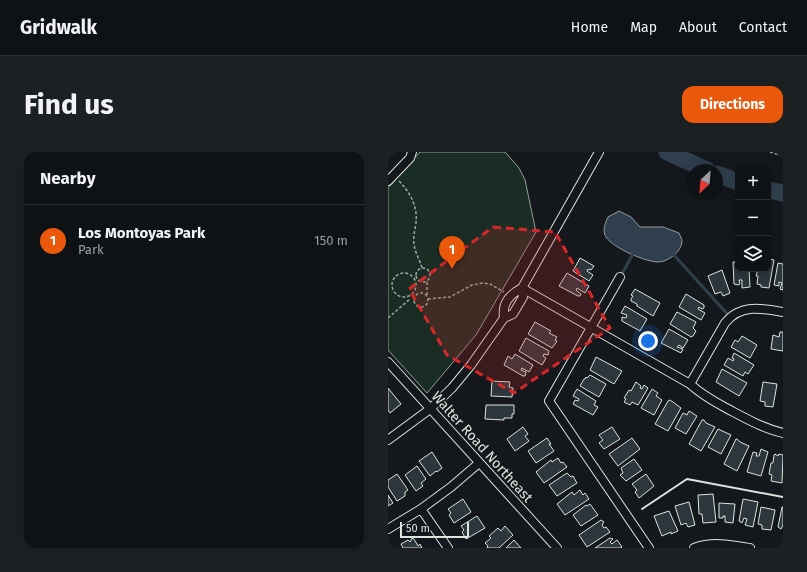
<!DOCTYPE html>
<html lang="en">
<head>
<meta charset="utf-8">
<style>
  body { margin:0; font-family:"Fira Sans",sans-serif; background:#1d2022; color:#f1f3f6 }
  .controls { position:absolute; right:12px; top:12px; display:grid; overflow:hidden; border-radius:8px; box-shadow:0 2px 10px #0003 }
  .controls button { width:36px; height:36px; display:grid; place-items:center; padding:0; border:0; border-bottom:1px solid #2f3234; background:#0f1215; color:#f1f3f6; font:20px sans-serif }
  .compass { position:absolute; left:299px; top:12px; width:36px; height:36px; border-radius:50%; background:#0f1215; box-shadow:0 2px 10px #0003; rotate:206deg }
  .scale { position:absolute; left:12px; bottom:10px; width:69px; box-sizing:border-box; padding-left:4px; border:2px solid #d8e6dc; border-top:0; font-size:11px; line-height:14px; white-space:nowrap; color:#d8e6dc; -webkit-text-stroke:3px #14181c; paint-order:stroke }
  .you { position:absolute; left:260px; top:189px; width:14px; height:14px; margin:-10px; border:3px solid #fff; border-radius:50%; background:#1a73e8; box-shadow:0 0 0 6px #1a73e833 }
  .badge { display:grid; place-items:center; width:26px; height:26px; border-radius:50%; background:#ea580c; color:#fff; font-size:13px; font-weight:700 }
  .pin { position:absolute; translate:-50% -33px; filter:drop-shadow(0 1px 2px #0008) }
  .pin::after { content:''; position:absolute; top:21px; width:14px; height:12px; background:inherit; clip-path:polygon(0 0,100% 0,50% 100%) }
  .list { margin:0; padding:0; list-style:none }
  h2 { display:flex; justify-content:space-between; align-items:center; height:52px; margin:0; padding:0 16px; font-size:17px }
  h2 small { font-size:13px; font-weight:400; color:#9b9ea0 }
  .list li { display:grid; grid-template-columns:26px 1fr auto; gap:12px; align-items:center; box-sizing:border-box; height:72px; padding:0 16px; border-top:1px solid #2f3234 }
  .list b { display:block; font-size:15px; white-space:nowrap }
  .list p { margin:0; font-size:13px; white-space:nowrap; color:#9b9ea0 }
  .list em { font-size:13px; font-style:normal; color:#9b9ea0 }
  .icon { flex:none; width:22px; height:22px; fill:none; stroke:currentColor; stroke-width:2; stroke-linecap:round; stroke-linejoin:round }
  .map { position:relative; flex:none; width:395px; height:396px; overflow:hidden; border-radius:12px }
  header { display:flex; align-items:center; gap:24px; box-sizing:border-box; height:56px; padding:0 20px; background:#0f1215; border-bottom:1px solid #2f3234 }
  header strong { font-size:19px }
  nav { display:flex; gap:22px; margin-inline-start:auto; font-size:14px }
  .intro { display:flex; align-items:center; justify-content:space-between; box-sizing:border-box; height:96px; padding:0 24px }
  h1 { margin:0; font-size:28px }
  .button { padding:10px 18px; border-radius:12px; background:#ea580c; color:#fff; font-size:14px; font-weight:700 }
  main { display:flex; gap:24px; padding:0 24px }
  aside { flex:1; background:#0f1215; border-radius:12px; box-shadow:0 2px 10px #0003 }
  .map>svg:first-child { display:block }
  .green { fill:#1a2d24; stroke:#939e99 }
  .water { fill:#2f3f4d; stroke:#939e99 }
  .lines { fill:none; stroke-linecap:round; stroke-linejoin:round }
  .stream { stroke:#2f3f4d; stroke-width:3 }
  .river { stroke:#2f3f4d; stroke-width:17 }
  .building { fill:#2c363c; stroke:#d8e6dc }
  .street-casing { stroke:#d8e6dc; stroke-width:10 }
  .path { stroke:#9da8a2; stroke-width:1.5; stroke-dasharray:3 2; stroke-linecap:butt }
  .street { stroke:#14181c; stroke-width:8 }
  .wall { stroke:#d8e6dc; stroke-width:2 }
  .marked { fill:#d62828; fill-opacity:0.2; stroke:#d62828; stroke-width:3; stroke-dasharray:8 5; stroke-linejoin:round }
  .labels { text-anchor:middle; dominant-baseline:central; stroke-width:3; stroke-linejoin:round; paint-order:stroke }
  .street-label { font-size:14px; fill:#d8e6dc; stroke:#14181c }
</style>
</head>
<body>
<header>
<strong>Gridwalk</strong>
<nav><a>Home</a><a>Map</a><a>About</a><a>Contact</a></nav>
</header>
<div class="intro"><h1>Find us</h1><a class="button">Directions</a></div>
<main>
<aside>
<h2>Nearby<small></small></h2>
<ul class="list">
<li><span class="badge">1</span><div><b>Los Montoyas Park</b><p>Park</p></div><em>150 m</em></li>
</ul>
</aside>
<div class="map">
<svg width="395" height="396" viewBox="0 0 395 396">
  <rect width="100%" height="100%" fill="#14181c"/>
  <!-- green -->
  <path class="green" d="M 32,0 L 117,0 L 131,16 L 137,28 L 148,80 L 88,183 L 39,241 L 0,198 L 0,36 Z"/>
  <!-- water -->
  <path class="water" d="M 231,59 L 243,65 L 252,75 L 275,75 L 291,81 C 292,84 294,86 294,90 C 293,100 280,110 270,110 C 258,110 225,96 218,85 C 214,79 217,72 220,65 Z"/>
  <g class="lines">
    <!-- stream -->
    <path class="stream" d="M 286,103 L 342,165
      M 232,125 L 245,102"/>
    <!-- river -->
    <path class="river" d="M 279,0 L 319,18
      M 329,22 L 350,30
      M 380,38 L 395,41"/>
  </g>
  <!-- building -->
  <path class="building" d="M 192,106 L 206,114 L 203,118 L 200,117 L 199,119 L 205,123 L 201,129 L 185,119 Z
    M 380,107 L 386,108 L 381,136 L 373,135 L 373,133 L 369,132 L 370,124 L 368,124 L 370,117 L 380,117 Z
    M 345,110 L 350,110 L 350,117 L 361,117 L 362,135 L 354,136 L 354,128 L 351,128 L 352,132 L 350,133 L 346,132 Z
    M 390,111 L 395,112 L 395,138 L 392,137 L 394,131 L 391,130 L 391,134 L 386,133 Z
    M 334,118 L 342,141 L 335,144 L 333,140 L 327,142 L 320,124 Z
    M 179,121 L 201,134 L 197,141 L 189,136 L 188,138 L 193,142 L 192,144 L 190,144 L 171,134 Z
    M 247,137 L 272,151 L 265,164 L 249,154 L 249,152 L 243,149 L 243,147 L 245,144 L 243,143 Z
    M 298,142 L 316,153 L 316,156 L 314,157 L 311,155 L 310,157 L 317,161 L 313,168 L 291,155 Z
    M 237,154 L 259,167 L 252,179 L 234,169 L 234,165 L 238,166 L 239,163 L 233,161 Z
    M 289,160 L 308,170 L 305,176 L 308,179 L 305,184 L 303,185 L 282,172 Z
    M 147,170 L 163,179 L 161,181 L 169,185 L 167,188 L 169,189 L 164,196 L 140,182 Z
    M 281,177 L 300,188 L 295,196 L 291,193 L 289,195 L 295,197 L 293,201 L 273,191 Z
    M 392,180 L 395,180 L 395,199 L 383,197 L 385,183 L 391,185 Z
    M 354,184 L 369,193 L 362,206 L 343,195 L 347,188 L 350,190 Z
    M 138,186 L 161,199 L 160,203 L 156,202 L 155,204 L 158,206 L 154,213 L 131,199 Z
    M 346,201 L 366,213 L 360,222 L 357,220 L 355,224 L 336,213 L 340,206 L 345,209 L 346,207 L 344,206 Z
    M 127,202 L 145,213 L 141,220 L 134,216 L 133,218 L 138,220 L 137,224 L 135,224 L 116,213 L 120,204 L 124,207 Z
    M 208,205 L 234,219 L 226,232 L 202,218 Z
    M 334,217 L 359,231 L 351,244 L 328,230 Z
    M 202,223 L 218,232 L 211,245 L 192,234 L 196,227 L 197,227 L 198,225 L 199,226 Z
    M 104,229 L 122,230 L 121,235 L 125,236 L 124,245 L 103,244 Z
    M 248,230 L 253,234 L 252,236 L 254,237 L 256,233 L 260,236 L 250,253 L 244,250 L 242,253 L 236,250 L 238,247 L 236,246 L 241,238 L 243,239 Z
    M 375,230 L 389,232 L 385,255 L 377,254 L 377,250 L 372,249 Z
    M 0,236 L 13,252 L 2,261 L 0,258 Z
    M 189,237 L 208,249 L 206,253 L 210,255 L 205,263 L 185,252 L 187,248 L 190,249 L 191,247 L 185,244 Z
    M 264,237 L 270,241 L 268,244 L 274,248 L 266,263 L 253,256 Z
    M 282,248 L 293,256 L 280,279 L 267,272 L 280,249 Z
    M 98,253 L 126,253 L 126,262 L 124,262 L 124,266 L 116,266 L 116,268 L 97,267 Z
    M 301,259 L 309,264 L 298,282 L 287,276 L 295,261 L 299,263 Z
    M 314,268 L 316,268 L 318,271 L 327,275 L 313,299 L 301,292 Z
    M 135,275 L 140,282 L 137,284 L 141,289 L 127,299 L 119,287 Z
    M 224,275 L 232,287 L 216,297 L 211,291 L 215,288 L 211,283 Z
    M 330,277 L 343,283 L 333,302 L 320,295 Z
    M 159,286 L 163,292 L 161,292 L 166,299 L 148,311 L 140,299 Z
    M 244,286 L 252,297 L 230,314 L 221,302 Z
    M 348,287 L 349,287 L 352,290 L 361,294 L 349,319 L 336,312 Z
    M 373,297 L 380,300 L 373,324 L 359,320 L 365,300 L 369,301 L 368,304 L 371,304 Z
    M 44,300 L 54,316 L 49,320 L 48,319 L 42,324 L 31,309 Z
    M 387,302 L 390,304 L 391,302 L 395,303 L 394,331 L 383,329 L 384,323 L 381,322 L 383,311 L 385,311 L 386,303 Z
    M 170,306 L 173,311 L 175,310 L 179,315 L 156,331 L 148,320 L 163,308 L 164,310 Z
    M 246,307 L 254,318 L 238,329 L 232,323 L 235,321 L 233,316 Z
    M 29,314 L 38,327 L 33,331 L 35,334 L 28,339 L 17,323 Z
    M 179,321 L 183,325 L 185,324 L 189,331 L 169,344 L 161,333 Z
    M 9,322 L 20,338 L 17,340 L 17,344 L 9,349 L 0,335 L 0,328 Z
    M 258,322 L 266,334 L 251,346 L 247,340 L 249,338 L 244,332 Z
    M 192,338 L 195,343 L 197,341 L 201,347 L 177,363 L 169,352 L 184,340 L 186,343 Z
    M 325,342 L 328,370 L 315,371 L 314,362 L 311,362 L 310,343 Z
    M 0,343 L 5,351 L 0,354 Z
    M 75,347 L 83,360 L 66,371 L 61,363 L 63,361 L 60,357 Z
    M 355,347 L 370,350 L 365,375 L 357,373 L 359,367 L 356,366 L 354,371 L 351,369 Z
    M 301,350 L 307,373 L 300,375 L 298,371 L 293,373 L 287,354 Z
    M 331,351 L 347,352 L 345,371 L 337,370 L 337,364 L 335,364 L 335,366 L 331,366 Z
    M 202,352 L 210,363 L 193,374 L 185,363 L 198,353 L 199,354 Z
    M 373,355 L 387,358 L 383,378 L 374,377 L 374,373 L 370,372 Z
    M 394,355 L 395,355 L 395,373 L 393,377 L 390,375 Z
    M 281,359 L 290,379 L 283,382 L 283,380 L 274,384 L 266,364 Z
    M 89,364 L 97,376 L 78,387 L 74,380 L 76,378 L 73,374 Z
    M 213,368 L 216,370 L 214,373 L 216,376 L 218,375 L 222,380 L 199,395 L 191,383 Z
    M 117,374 L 125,383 L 111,396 L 99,396 L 100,394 L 97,391 L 103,386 L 101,384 L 110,376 L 113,379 Z
    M 24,386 L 26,387 L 30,394 L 32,392 L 34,396 L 15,396 L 13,392 L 20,388 L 22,390 Z
    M 222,386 L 225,387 L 222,390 L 224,392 L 229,388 L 234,395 L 232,396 L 207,396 Z
    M 126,388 L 133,396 L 118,396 Z"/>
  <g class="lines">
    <defs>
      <path id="street" d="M 0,29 L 22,6 L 24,0
        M 232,125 L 161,249 L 261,396
        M 134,136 L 302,232 C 313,242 325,249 338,256 C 357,266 374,276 395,281
        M 116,166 C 114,151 121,143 134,136 L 211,0
        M 0,210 L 169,396
        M 302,232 L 337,171 C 352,152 374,156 395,160
        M 0,288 L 42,257 L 64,236 L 83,213 L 116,166 L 125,162 L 135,145 L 134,136
        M 33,357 L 60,396
        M 0,377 L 33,357 L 63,335 L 91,311
        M 306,396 C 325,389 344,393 362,396"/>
    </defs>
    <!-- street casing -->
    <use href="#street" class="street-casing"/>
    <!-- path -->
    <path class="path" d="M 382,0 L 395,4
      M 11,29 C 22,40 30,55 28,71 C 27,78 25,85 26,92 C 27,101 32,108 34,116
      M28 123a7 7 0 1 1 14 0a7 7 0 1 1-14 0Z
      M4 133a12 12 0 1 1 24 0a12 12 0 1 1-24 0Z
      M 39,130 L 39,144
      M26 148a7 7 0 1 1 14 0a7 7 0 1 1-14 0Z
      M 40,147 L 62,145 L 84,133 L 95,131 L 102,132 L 116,140
      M 0,166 L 22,147"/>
    <!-- street -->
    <use href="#street" class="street"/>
    <!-- wall -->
    <path class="wall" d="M 254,357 L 299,327 L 395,345"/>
  </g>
  <!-- marked area -->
  <path class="marked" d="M 105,75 L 167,80 L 222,176 L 126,241 L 59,203 L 21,137 Z"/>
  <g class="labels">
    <!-- street labels -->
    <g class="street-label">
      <text transform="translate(94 295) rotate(48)">Walter Road Northeast</text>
    </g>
  </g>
</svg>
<div class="controls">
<button>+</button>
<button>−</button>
<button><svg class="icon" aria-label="layers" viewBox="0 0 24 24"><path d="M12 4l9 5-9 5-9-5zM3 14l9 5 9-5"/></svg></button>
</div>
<svg class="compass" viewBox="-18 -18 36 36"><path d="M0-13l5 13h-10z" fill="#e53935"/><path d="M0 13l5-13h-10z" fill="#9b9ea0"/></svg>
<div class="scale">50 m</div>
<div class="you"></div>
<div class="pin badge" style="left:64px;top:117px">1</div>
</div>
</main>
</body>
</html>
